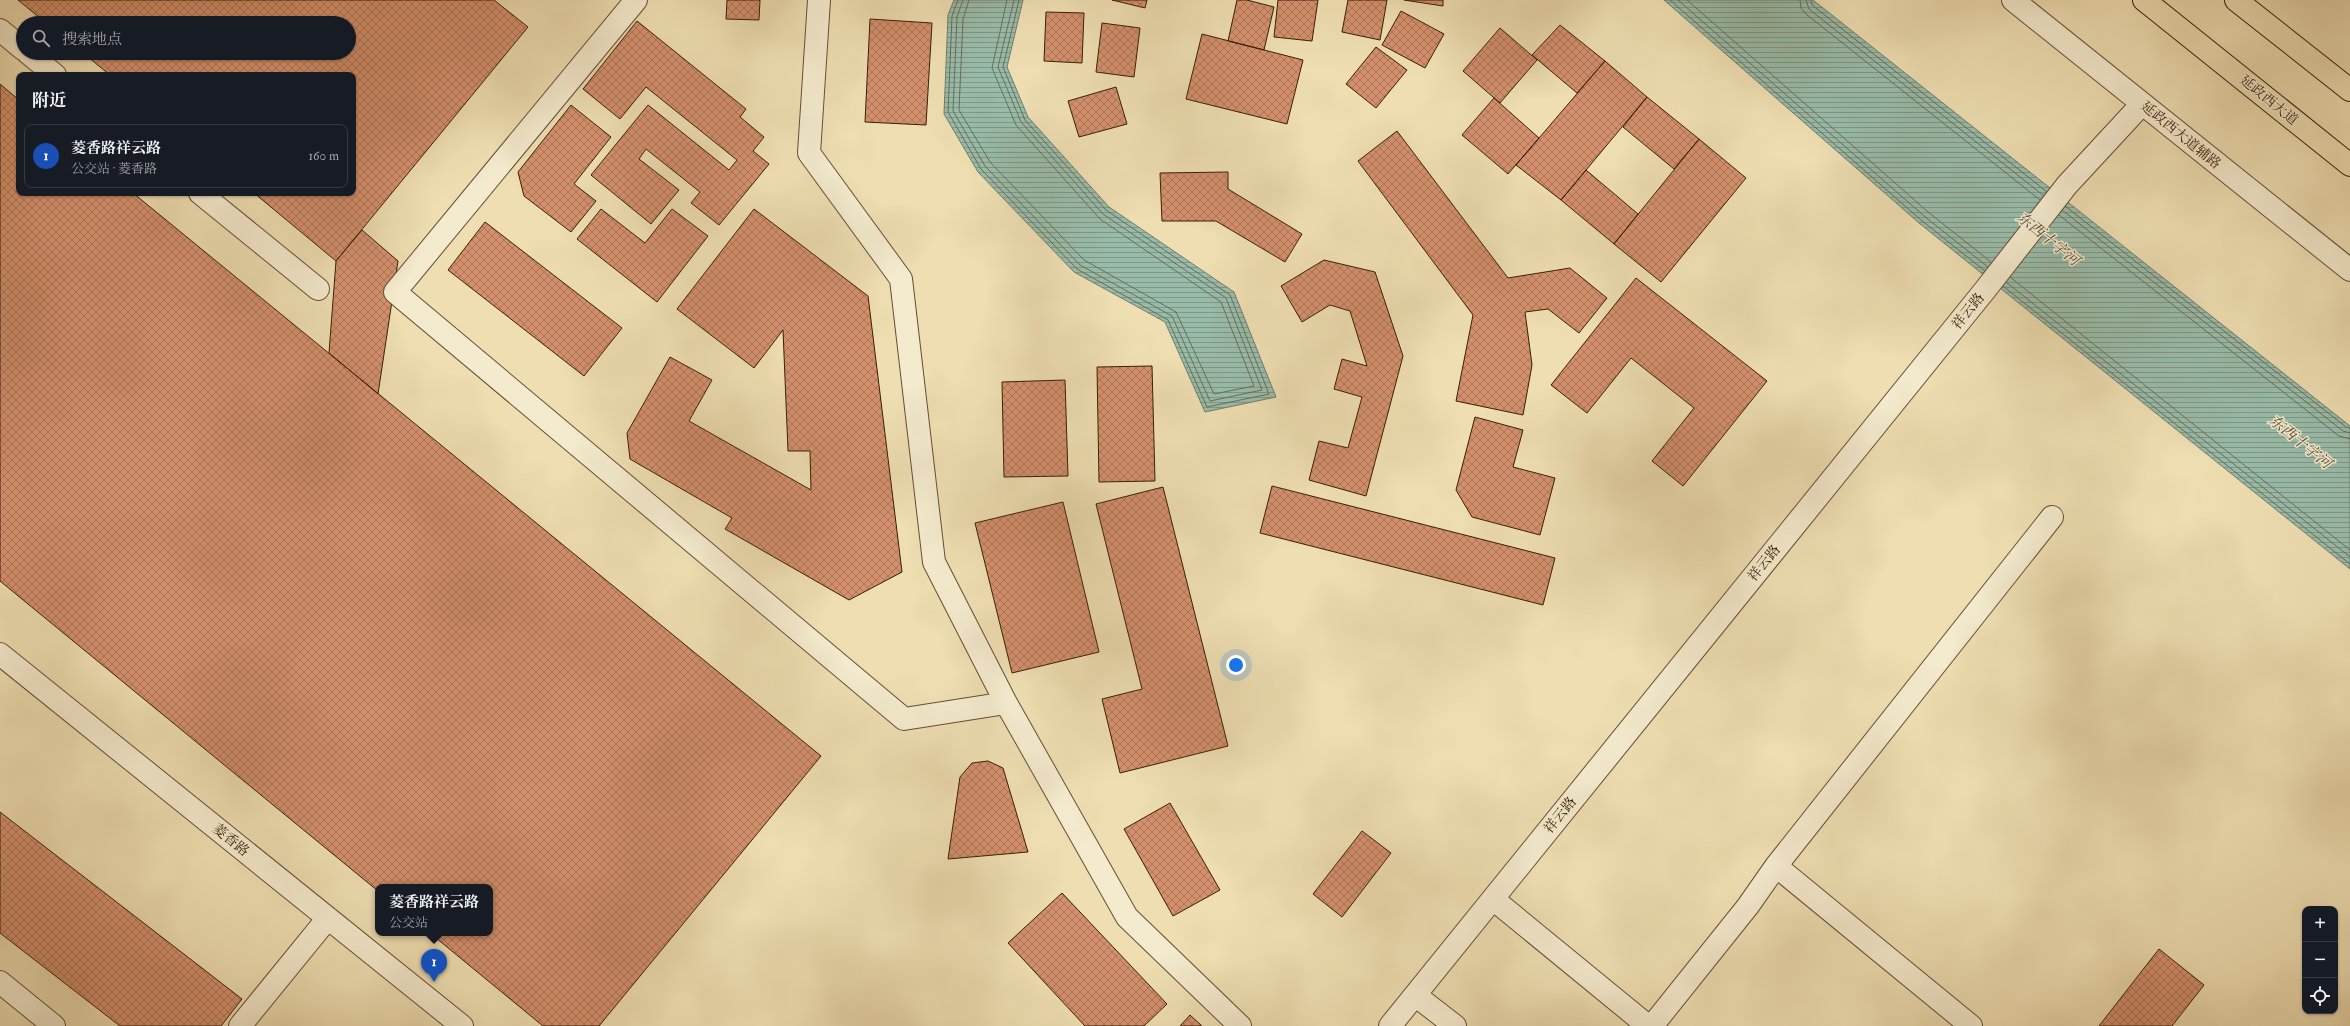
<!DOCTYPE html>
<html lang="zh">
<head>
<meta charset="utf-8">
<style>
  body { margin:0; font-family:"IM FELL Double Pica","Noto Serif SC",serif; background:#20242c; color:#f1f3f6 }
  .controls { position:absolute; right:12px; bottom:12px; display:grid; overflow:hidden; border-radius:8px; box-shadow:0 1px 3px #0004 }
  .controls button { width:36px; height:36px; display:grid; place-items:center; padding:0; border:0; border-bottom:1px solid #363941; background:#171b24; color:#f1f3f6; font:20px sans-serif }
  .you { position:absolute; left:1236px; top:665px; width:14px; height:14px; margin:-10px; border:3px solid #fff; border-radius:50%; background:#1a73e8; box-shadow:0 0 0 6px #1a73e833 }
  .badge { display:grid; place-items:center; width:26px; height:26px; border-radius:50%; background:#c59692; color:#fff; font-size:13px; font-weight:700 }
  .pin { position:absolute; translate:-50% -33px; filter:drop-shadow(0 1px 2px #0008) }
  .pin::after { content:''; position:absolute; top:21px; width:14px; height:12px; background:inherit; clip-path:polygon(0 0,100% 0,50% 100%) }
  .popup { position:absolute; left:375px; top:884px; width:118px; height:52px; box-sizing:border-box; display:grid; place-content:center; border-radius:8px; background:#171b24; filter:drop-shadow(0 1px 3px #0005); font-size:13px; white-space:nowrap; color:#9ea1a6 }
  .popup b { font-size:15px; color:#f1f3f6 }
  .popup::after { content:''; position:absolute; left:50%; top:100%; margin-left:-8px; border:8px solid transparent; border-top-color:#171b24 }
  .list { margin:0; padding:0; list-style:none }
  h2 { display:flex; justify-content:space-between; align-items:center; height:52px; margin:0; padding:0 16px; font-size:17px }
  h2 small { font-size:13px; font-weight:400; color:#9ea1a6 }
  .list li { display:grid; grid-template-columns:26px 1fr auto; gap:12px; align-items:center; box-sizing:border-box; height:64px; margin:0 8px 8px; padding:0 8px; border:1px solid #363941; border-radius:8px }
  .list b { display:block; font-size:15px; white-space:nowrap }
  .list p { margin:0; font-size:13px; white-space:nowrap; color:#9ea1a6 }
  .list em { font-size:13px; font-style:normal; color:#9ea1a6 }
  .icon { flex:none; width:22px; height:22px; fill:none; stroke:currentColor; stroke-width:2; stroke-linecap:round; stroke-linejoin:round }
  .map { position:relative; flex:none; width:2350px; height:1026px; overflow:hidden }
  .search { position:absolute; background:#171b24; box-shadow:0 1px 3px #0004; left:16px; top:16px; width:340px; height:44px; display:flex; align-items:center; gap:10px; box-sizing:border-box; padding:0 14px; border-radius:22px; color:#9ea1a6; font-size:15px }
  .panel { position:absolute; background:#171b24; box-shadow:0 1px 3px #0004; left:16px; top:72px; width:340px; height:124px; border-radius:8px }
  .map>svg:first-child { display:block }
  .water { fill:url(#water-rules); stroke:#727d6a }
  .lines { fill:none; stroke-linecap:round; stroke-linejoin:round }
  .shore { stroke:#686d5a; stroke-width:1 }
  .building { fill:url(#building-cross-hatch); stroke:#381e09 }
  .minor-casing { stroke:#664e33; stroke-width:24 }
  .major-casing { stroke:#381e09; stroke-width:24 }
  .minor { stroke:#f4eacd; stroke-width:22 }
  .major { stroke:#eedeb2; stroke-width:22 }
  .labels { text-anchor:middle; dominant-baseline:central; stroke-width:3; stroke-linejoin:round; paint-order:stroke }
  .street-label { font-size:14px; fill:#381e09; stroke:#f4eacd }
  .water-label { font-size:15px; font-style:italic; fill:#554d39; stroke:#f4eacd }
</style>
</head>
<body>
<div class="map">
<svg width="2350" height="1026" viewBox="0 0 2350 1026">
  <defs>
    <pattern id="water-rules" width="6" height="5" patternUnits="userSpaceOnUse"><rect width="6" height="5" fill="#99bcaa"/><path d="M0 2.5h6" fill="none" stroke="#7e9889"/></pattern>
    <pattern id="building-cross-hatch" width="8" height="8" patternUnits="userSpaceOnUse"><rect width="8" height="8" fill="#d4906d"/><path d="M0 0l8 8M0 8l8-8" fill="none" stroke="#ad7558"/></pattern>
  </defs>
  <rect width="100%" height="100%" fill="#eedeb2"/>
  <filter id="stains"><feTurbulence type="fractalNoise" baseFrequency=".005" numOctaves="4"/><feColorMatrix values="0 0 0 0 .2 0 0 0 0 .09 0 0 0 0 .02 0 0 0 .5 -.17"/></filter>
  <radialGradient id="worn" r=".72"><stop offset=".6" stop-color="#630" stop-opacity="0"/><stop offset="1" stop-color="#630" stop-opacity=".3"/></radialGradient>
  <!-- water -->
  <path class="water" d="M 954,0 L 1023,0 L 1007,67 L 1028,117 L 1109,207 L 1234,292 L 1276,397 L 1205,412 L 1165,322 L 1074,272 L 978,172 L 944,114 L 948,15 Z
    M 1664,0 L 1813,0 L 2350,426 L 2350,569 L 1919,223 Z"/>
  <g class="lines">
    <!-- shore -->
    <path class="shore" d="M 958,0 L 952,16 L 948,112 L 981,169 L 1077,269 L 1168,320 L 1207,407 L 1269,394 L 1230,295 L 1106,210 L 1025,120 L 1003,67 L 1019,0
      M 963,0 L 957,17 L 953,111 L 985,166 L 1080,265 L 1172,316 L 1210,401 L 1262,390 L 1226,298 L 1103,214 L 1021,122 L 998,67 L 1014,0
      M 969,0 L 963,19 L 959,110 L 990,162 L 1084,260 L 1176,312 L 1214,394 L 1254,386 L 1221,302 L 1100,219 L 1016,125 L 992,68 L 1007,0
      M 1670,0 L 1921,220 L 1985,271
      M 1678,0 L 1924,216 L 1988,267
      M 1687,0 L 1928,212 L 1991,262
      M 1800,0 L 1801,8 L 1806,14 L 2040,200
      M 1806,0 L 1809,9 L 2044,196
      M 1811,0 L 1812,5 L 2047,192
      M 2065,206 L 2346,427 L 2350,428
      M 2062,210 L 2343,431 L 2350,433
      M 2059,215 L 2339,436 L 2350,439
      M 2010,277 L 2350,550
      M 2006,282 L 2350,557
      M 2003,286 L 2350,564"/>
  </g>
  <!-- building -->
  <path class="building" d="M 18,0 L 494,0 L 528,27 L 336,261 L 254,193 L 353,193 L 353,75 L 110,75 L 83,53 L 349,53 L 349,23 L 46,23 Z
    M 727,0 L 760,0 L 759,20 L 726,19 Z
    M 1112,0 L 1147,0 L 1145,8 Z
    M 1237,0 L 1247,0 L 1274,7 L 1264,50 L 1228,41 Z
    M 1278,0 L 1318,0 L 1312,41 L 1274,37 Z
    M 1348,0 L 1387,0 L 1380,40 L 1342,32 Z
    M 1404,0 L 1443,0 L 1443,6 Z
    M 1401,11 L 1444,34 L 1425,68 L 1382,45 Z
    M 1046,12 L 1084,13 L 1082,63 L 1044,61 Z
    M 870,19 L 932,23 L 926,125 L 865,122 Z
    M 637,21 L 746,109 L 740,117 L 764,137 L 753,151 L 769,164 L 719,225 L 691,203 L 700,192 L 646,149 L 639,159 L 679,190 L 651,224 L 591,175 L 648,105 L 729,170 L 737,160 L 646,87 L 620,119 L 583,89 Z
    M 1102,23 L 1140,28 L 1134,77 L 1096,72 Z
    M 1560,25 L 1605,61 L 1577,93 L 1532,55 Z
    M 1500,28 L 1537,60 L 1500,103 L 1463,71 Z
    M 1202,34 L 1303,60 L 1287,124 L 1186,99 Z
    M 1376,47 L 1407,70 L 1376,108 L 1346,84 Z
    M 1605,61 L 1647,97 L 1561,200 L 1516,165 Z
    M 0,84 L 19,100 L 19,193 L 133,193 L 821,756 L 599,1026 L 543,1026 L 430,933 L 490,933 L 490,887 L 378,887 L 378,891 L 0,581 Z
    M 1116,87 L 1127,124 L 1079,137 L 1068,101 Z
    M 1647,97 L 1699,139 L 1674,169 L 1623,127 Z
    M 1494,98 L 1539,138 L 1508,174 L 1462,135 Z
    M 571,105 L 611,137 L 574,184 L 596,201 L 571,232 L 524,196 L 518,172 Z
    M 1397,131 L 1508,278 L 1570,268 L 1607,298 L 1579,333 L 1548,309 L 1525,312 L 1532,365 L 1523,415 L 1456,401 L 1473,315 L 1358,161 Z
    M 1699,139 L 1746,178 L 1661,282 L 1614,244 Z
    M 1586,170 L 1638,214 L 1614,244 L 1561,200 Z
    M 1228,172 L 1228,189 L 1302,234 L 1285,262 L 1216,221 L 1162,221 L 1160,173 Z
    M 601,209 L 645,243 L 672,209 L 708,236 L 657,302 L 577,239 Z
    M 754,209 L 868,296 L 902,572 L 849,600 L 725,529 L 732,518 L 630,459 L 627,433 L 670,357 L 712,380 L 689,421 L 811,490 L 810,451 L 788,451 L 783,330 L 754,368 L 677,309 Z
    M 485,222 L 622,328 L 584,376 L 448,270 Z
    M 362,230 L 398,261 L 378,394 L 329,353 L 336,261 Z
    M 1324,260 L 1375,272 L 1403,356 L 1366,496 L 1309,480 L 1319,441 L 1348,448 L 1362,397 L 1334,389 L 1342,359 L 1367,366 L 1350,311 L 1330,305 L 1302,322 L 1281,286 Z
    M 1636,278 L 1767,381 L 1683,486 L 1652,461 L 1694,408 L 1631,358 L 1587,413 L 1551,385 Z
    M 1152,366 L 1155,481 L 1099,482 L 1097,367 Z
    M 1065,380 L 1068,476 L 1004,477 L 1002,382 Z
    M 1475,417 L 1523,430 L 1513,467 L 1555,478 L 1540,535 L 1472,517 L 1456,490 Z
    M 1272,486 L 1555,558 L 1543,605 L 1260,533 Z
    M 1163,487 L 1228,746 L 1120,773 L 1102,699 L 1142,689 L 1096,504 Z
    M 1063,502 L 1099,652 L 1012,673 L 975,523 Z
    M 988,761 L 1003,768 L 1028,852 L 948,859 L 960,777 L 972,763 Z
    M 1170,803 L 1220,890 L 1173,916 L 1124,829 Z
    M 0,812 L 242,999 L 221,1026 L 120,1026 L 0,933 Z
    M 1362,831 L 1391,853 L 1342,917 L 1313,894 Z
    M 1062,893 L 1167,1004 L 1144,1026 L 1085,1026 L 1008,943 Z
    M 2159,949 L 2204,985 L 2172,1026 L 2099,1026 Z
    M 1190,1015 L 1202,1026 L 1180,1026 Z"/>
  <g class="lines">
    <defs>
      <path id="minor" d="M 636,0 L 395,292 L 904,719 L 1006,703
        M 819,0 L 809,153 L 901,279 L 934,562 L 1006,703 L 1127,917 L 1240,1026
        M 2013,0 L 2350,270
        M 0,30 L 23,49
        M 28,53 L 55,75
        M 200,193 L 318,289
        M 0,654 L 462,1026
        M 1776,866 L 1971,1026
        M 1493,899 L 1648,1026
        M 0,982 L 54,1026
        M 1415,995 L 1455,1026
        M 240,1026 L 328,918
        M 1390,1026 L 1985,290 L 2067,185 L 2142,104
        M 1652,1026 L 1748,906 L 1776,866 L 2052,517"/>
      <path id="major" d="M 2144,0 L 2350,165
        M 2236,0 L 2350,90"/>
    </defs>
    <!-- minor casing -->
    <use href="#minor" class="minor-casing"/>
    <!-- major casing -->
    <use href="#major" class="major-casing"/>
    <!-- minor -->
    <use href="#minor" class="minor"/>
    <!-- major -->
    <use href="#major" class="major"/>
  </g>
  <g class="labels">
    <!-- street labels -->
    <g class="street-label">
      <text transform="translate(2269 100) rotate(39)">延政西大道</text>
      <text transform="translate(2181 135) rotate(39)">延政西大道辅路</text>
      <text transform="translate(1968 311) rotate(-51)">祥云路</text>
      <text transform="translate(1764 563) rotate(-51)">祥云路</text>
      <text transform="translate(1560 815) rotate(-51)">祥云路</text>
      <text transform="translate(231 840) rotate(39)">菱香路</text>
    </g>
    <!-- water labels -->
    <g class="water-label">
      <text transform="translate(2048 239) rotate(39)">东西十字河</text>
      <text transform="translate(2300 442) rotate(39)">东西十字河</text>
    </g>
  </g>
  <rect width="100%" height="100%" filter="url(#stains)"/>
  <rect width="100%" height="100%" fill="url(#worn)"/>
</svg>
<div class="controls">
<button>+</button>
<button>−</button>
<button><svg class="icon" aria-label="locate" viewBox="0 0 24 24"><circle cx="12" cy="12" r="6"/><path d="M12 2v4M12 18v4M2 12h4M18 12h4"/></svg></button>
</div>
<div class="you"></div>
<div class="pin badge" style="left:434px;top:982px;background:#1a4fb4">1</div>
<div class="popup"><b>菱香路祥云路</b>公交站</div>
<div class="search"><svg class="icon" aria-label="search" viewBox="0 0 24 24"><circle cx="10" cy="10" r="6"/><path d="M15 15l6 6"/></svg>搜索地点</div>
<section class="panel">
<h2>附近<small></small></h2>
<ul class="list">
<li><span class="badge" style="background:#1a4fb4">1</span><div><b>菱香路祥云路</b><p>公交站 · 菱香路</p></div><em>160 m</em></li>
</ul>
</section>
</div>
</body>
</html>
